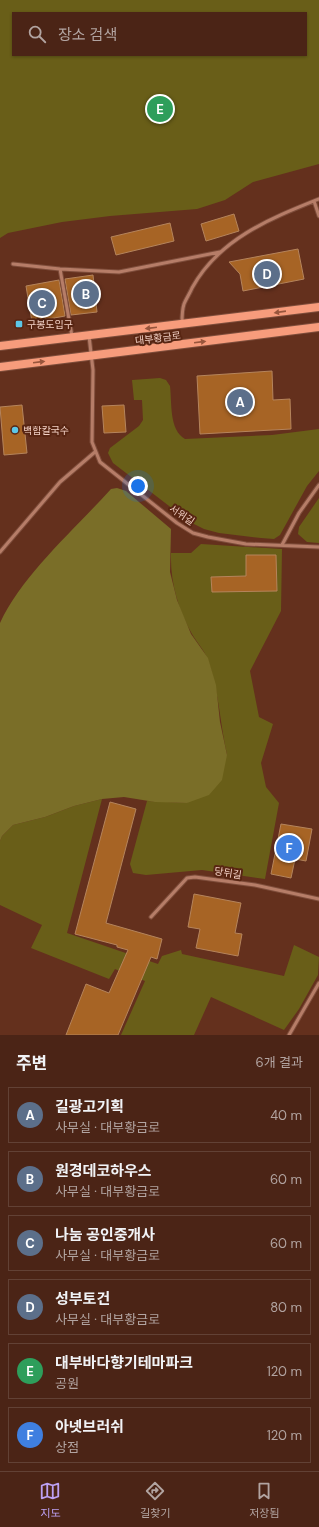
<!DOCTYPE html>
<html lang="ko">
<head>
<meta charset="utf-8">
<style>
  body { margin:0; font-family:"DM Sans","Noto Sans KR",sans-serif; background:#553023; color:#f1f3f6 }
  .you { position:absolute; left:138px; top:486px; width:14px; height:14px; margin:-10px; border:3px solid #fff; border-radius:50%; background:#1a73e8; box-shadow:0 0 0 6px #1a73e833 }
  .badge { display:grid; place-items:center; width:26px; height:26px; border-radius:50%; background:#bca0f2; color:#fff; font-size:13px; font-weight:700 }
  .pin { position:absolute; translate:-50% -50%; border:2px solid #fff; box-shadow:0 1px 4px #0006 }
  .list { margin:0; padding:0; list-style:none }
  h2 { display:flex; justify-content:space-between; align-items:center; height:52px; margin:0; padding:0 16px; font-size:17px }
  h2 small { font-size:13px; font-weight:400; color:#b2a4a1 }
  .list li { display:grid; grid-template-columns:26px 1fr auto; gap:12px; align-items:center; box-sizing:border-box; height:56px; margin:0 8px 8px; padding:0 8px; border:1px solid #624135; border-radius:0px }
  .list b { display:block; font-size:15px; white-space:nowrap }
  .list p { margin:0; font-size:13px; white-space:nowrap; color:#b2a4a1 }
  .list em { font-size:13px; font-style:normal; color:#b2a4a1 }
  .icon { flex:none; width:22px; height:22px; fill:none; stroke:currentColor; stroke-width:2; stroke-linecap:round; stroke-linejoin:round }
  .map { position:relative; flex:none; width:319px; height:1035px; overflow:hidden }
  .search { position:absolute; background:#4b2416; box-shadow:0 1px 3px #0004; left:12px; right:12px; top:12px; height:44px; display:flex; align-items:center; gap:10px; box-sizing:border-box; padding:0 14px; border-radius:0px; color:#b2a4a1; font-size:15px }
  .sheet { height:436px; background:#4b2416 }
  nav { display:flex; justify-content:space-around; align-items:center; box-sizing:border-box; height:56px; border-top:1px solid #624135; background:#4b2416; font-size:11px; color:#b2a4a1 }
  nav a { display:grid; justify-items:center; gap:2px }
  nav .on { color:#bca0f2 }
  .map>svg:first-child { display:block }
  .green { fill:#695e18; fill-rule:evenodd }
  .forest { fill:#7a6e28 }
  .building { fill:#a76425; stroke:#b5845c }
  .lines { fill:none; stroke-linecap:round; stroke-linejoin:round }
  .lane-casing { stroke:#7e4d3b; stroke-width:5 }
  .secondary-casing { stroke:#7e4d3b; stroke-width:10 }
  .lane { stroke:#b67d68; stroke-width:3 }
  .secondary { stroke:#f79c7c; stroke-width:8 }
  .oneway { fill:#98553c }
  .poi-dot { fill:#5cc7e7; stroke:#582512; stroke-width:1.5 }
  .labels { text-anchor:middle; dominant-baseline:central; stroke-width:4; stroke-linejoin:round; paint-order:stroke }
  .poi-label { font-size:10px; fill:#f2d0c5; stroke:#582512; text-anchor:start }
  .street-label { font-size:10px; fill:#f2d0c5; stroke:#582512 }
</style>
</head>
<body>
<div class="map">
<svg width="319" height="1035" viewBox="0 0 319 1035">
  <rect width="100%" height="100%" fill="#64301d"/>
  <!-- green -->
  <path class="green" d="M 0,0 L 319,0 L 319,164 L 253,182 L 225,200 L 197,209 L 110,216 L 62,222 L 8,233 L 0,238 ZM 13,13 L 306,13 L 306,55 L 13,55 Z
    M 160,378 L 166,380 L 170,386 C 172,403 169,430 185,439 L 272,435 L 319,429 L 319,471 L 307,486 L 280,535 L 274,539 L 261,538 L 219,533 L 204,529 L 190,522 L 113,463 L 108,453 L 110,448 L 139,426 L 143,420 L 142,400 L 134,400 L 132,380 Z
    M 319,498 L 319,543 L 307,542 L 298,534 L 299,527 Z
    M 201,544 L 282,549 L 281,611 L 250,671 L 259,717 L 273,724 L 261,763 L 266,787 L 279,803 L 265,879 L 202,870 L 146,875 L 133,873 L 130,864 L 147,801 L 187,803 L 227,755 C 220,724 219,691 208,660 C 205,651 197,643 192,634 C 178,610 170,581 171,553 L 191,553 Z
    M 102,799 L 67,933 L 158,964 L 162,956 L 181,950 L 182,954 L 284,976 L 294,945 L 319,957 L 318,975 L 299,1009 L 284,1030 L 211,997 L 194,1035 L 121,1035 L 145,981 L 115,969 L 109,979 L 31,948 L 42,925 L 0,905 L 0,841 L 2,836 L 13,825 L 45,817 L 74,806 Z"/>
  <!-- forest -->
  <path class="forest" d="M 117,488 L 126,491 L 171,529 L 170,572 L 177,600 L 191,634 L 208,658 L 216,685 L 220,722 L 227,755 L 222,780 L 209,795 L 187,803 L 155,802 L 124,797 L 102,799 L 74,806 L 45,817 L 13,825 L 2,836 L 0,841 L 0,623 C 23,574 74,530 111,489 Z"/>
  <!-- building -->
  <path class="building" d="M 234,214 L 239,231 L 206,241 L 201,224 Z
    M 170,223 L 174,241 L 116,255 L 111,237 Z
    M 298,249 L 304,279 L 243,291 L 240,274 L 229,262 Z
    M 93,275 L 97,312 L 71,315 L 65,279 Z
    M 59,280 L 65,316 L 32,322 L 26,286 Z
    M 272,371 L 273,400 L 290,399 L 291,429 L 200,434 L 197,376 Z
    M 22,405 L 27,453 L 4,455 L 0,407 Z
    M 124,405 L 126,432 L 104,433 L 102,406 Z
    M 246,555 L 276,555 L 277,591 L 212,592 L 211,577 L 246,576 Z
    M 110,802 L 136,809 L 106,923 L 162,939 L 157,959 L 151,957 L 118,1035 L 66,1035 L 86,984 L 109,993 L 128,950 L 117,947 L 117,945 L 75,934 Z
    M 281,824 L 312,829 L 306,861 L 295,859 L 291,878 L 271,874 Z
    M 194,894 L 241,903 L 235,933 L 242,934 L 238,956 L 196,948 L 200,929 L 188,927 Z"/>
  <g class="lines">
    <defs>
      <path id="lane" d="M 314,201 L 319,216
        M 13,264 L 60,269 L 119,272 L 220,252
        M 60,269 L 72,336
        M 182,323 C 182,317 182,310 184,304 C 186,299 190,293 192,288 C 219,239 269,219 319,199
        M 89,336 L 93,370 L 92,442 L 100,462 L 177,523 L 193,533 L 208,537 L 246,544 L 319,547
        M 282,545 L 299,513 L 319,485
        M 0,552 L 60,482 L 95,452
        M 151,917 L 187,878 L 195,877 L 255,885 L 319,899
        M 289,1035 L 319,983"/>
      <path id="secondary" d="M 0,346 L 319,307
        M 0,367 L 319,327"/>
    </defs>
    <!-- lane casing -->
    <use href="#lane" class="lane-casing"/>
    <!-- secondary casing -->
    <use href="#secondary" class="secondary-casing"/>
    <!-- lane -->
    <use href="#lane" class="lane"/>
    <!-- secondary -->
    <use href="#secondary" class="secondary"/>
  </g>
  <!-- one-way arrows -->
  <defs><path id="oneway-solid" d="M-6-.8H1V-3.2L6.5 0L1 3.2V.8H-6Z"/></defs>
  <g class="oneway">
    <use href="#oneway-solid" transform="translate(280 312) rotate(172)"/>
    <use href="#oneway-solid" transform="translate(151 328) rotate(173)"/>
    <use href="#oneway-solid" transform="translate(200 342) rotate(-7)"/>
    <use href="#oneway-solid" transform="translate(39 362) rotate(-7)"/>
  </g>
  <!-- markers -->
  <g class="poi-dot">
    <rect x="15" y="320" width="8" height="8" rx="2"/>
    <circle cx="15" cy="430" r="4"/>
  </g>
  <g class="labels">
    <!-- poi labels -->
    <g class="poi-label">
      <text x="27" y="324">구봉도입구</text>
      <text x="23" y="430">백합칼국수</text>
    </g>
    <!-- street labels -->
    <g class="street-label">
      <text transform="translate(158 338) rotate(-7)">대부황금로</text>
      <text transform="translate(182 515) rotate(34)">서위길</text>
      <text transform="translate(228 873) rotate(9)">당뒤길</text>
    </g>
  </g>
</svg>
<div class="you"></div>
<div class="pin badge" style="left:240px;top:402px;background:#5c6f8a">A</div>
<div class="pin badge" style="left:86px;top:294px;background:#5c6f8a">B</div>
<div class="pin badge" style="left:42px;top:303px;background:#5c6f8a">C</div>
<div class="pin badge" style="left:267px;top:274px;background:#5c6f8a">D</div>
<div class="pin badge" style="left:160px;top:109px;background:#2e9e5b">E</div>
<div class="pin badge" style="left:289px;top:848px;background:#3f7fe0">F</div>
<div class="search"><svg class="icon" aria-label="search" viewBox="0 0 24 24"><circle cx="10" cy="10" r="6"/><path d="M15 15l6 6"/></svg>장소 검색</div>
</div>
<section class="sheet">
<h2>주변<small>6개 결과</small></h2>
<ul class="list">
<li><span class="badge" style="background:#5c6f8a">A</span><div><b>길광고기획</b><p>사무실 · 대부황금로</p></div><em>40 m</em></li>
<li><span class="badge" style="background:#5c6f8a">B</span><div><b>원경데코하우스</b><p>사무실 · 대부황금로</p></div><em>60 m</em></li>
<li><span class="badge" style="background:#5c6f8a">C</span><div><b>나눔 공인중개사</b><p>사무실 · 대부황금로</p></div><em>60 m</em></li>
<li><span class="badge" style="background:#5c6f8a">D</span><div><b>성부토건</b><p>사무실 · 대부황금로</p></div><em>80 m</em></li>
<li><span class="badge" style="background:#2e9e5b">E</span><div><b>대부바다향기테마파크</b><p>공원</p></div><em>120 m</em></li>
<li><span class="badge" style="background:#3f7fe0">F</span><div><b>아넷브러쉬</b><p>상점</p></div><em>120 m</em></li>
</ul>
</section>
<nav>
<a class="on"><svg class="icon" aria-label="map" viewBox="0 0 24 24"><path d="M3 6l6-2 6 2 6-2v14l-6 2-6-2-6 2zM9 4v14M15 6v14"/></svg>지도</a>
<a><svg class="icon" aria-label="directions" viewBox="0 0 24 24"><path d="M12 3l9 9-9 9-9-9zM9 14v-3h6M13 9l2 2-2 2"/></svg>길찾기</a>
<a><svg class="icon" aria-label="saved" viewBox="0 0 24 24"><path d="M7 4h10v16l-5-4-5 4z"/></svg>저장됨</a>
</nav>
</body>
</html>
